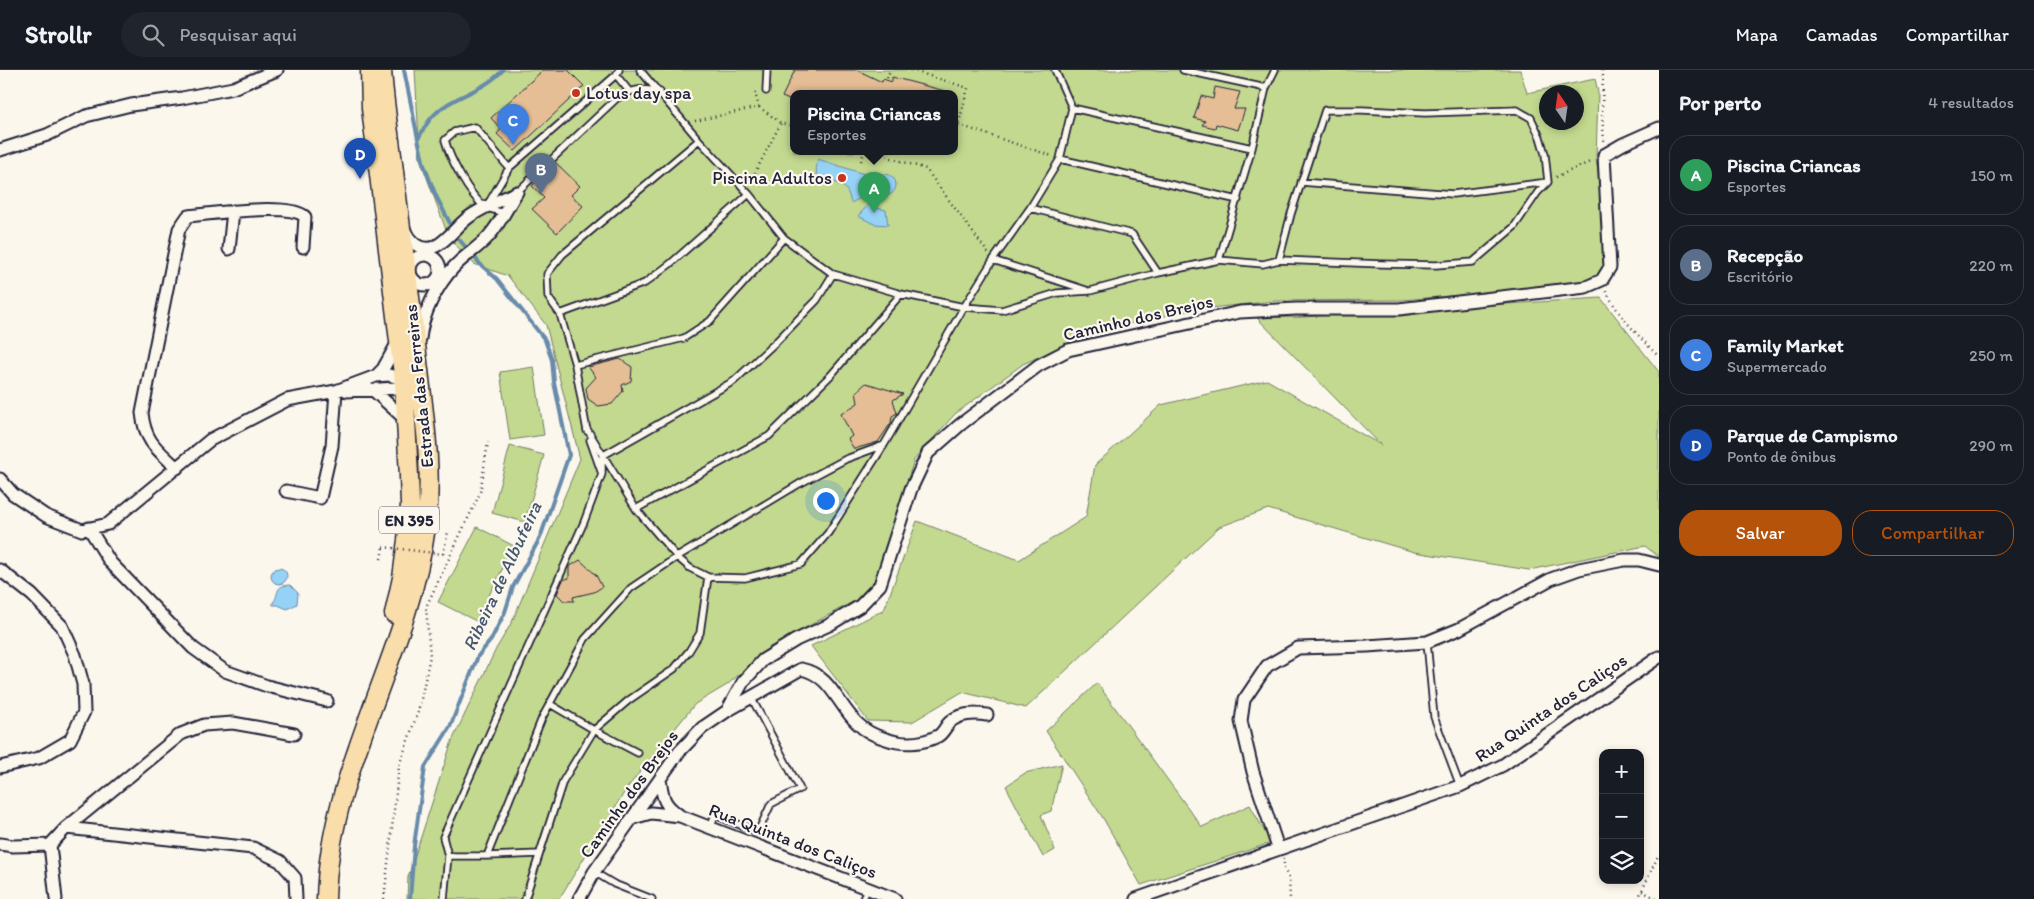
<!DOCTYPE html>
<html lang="pt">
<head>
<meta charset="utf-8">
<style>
  body { margin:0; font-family:Itim,sans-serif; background:#20242c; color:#f1f3f6 }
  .controls { position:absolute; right:15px; bottom:15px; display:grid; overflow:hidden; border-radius:10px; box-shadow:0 2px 8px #0003 }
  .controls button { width:45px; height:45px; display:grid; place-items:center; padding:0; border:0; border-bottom:1px solid #363941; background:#171b24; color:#f1f3f6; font:25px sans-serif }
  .compass { position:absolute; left:1539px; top:15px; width:45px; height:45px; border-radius:50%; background:#171b24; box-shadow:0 2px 8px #0003; rotate:347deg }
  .you { position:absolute; left:825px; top:430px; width:18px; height:18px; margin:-12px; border:4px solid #fff; border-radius:50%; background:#1a73e8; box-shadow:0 0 0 8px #1a73e833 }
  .badge { display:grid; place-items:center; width:32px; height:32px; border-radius:50%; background:#b45309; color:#fff; font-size:16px; font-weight:700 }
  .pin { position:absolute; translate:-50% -41px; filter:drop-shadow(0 1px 2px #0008) }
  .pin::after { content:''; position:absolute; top:26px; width:18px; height:15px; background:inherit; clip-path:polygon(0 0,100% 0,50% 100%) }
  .popup { position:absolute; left:790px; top:20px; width:168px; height:65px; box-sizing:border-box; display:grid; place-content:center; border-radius:10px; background:#171b24; filter:drop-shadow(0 1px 4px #0005); font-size:16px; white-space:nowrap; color:#9ea1a6 }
  .popup b { font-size:19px; color:#f1f3f6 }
  .popup::after { content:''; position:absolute; left:50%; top:100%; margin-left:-10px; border:10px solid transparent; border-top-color:#171b24 }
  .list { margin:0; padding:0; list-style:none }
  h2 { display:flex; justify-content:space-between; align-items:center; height:65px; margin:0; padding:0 20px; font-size:21px }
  h2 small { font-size:16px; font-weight:400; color:#9ea1a6 }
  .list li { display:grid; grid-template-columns:32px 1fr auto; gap:15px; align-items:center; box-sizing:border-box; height:80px; margin:0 10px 10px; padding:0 10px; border:1px solid #363941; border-radius:20px }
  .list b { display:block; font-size:19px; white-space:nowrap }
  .list p { margin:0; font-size:16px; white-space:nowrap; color:#9ea1a6 }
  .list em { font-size:16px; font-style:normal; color:#9ea1a6 }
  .actions { display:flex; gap:10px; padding:15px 20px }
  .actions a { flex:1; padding:11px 0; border:1px solid #b45309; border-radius:20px; text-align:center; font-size:18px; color:#b45309 }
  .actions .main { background:#b45309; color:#fff }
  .icon { flex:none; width:28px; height:28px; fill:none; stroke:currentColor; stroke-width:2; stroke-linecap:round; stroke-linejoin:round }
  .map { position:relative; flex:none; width:1659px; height:829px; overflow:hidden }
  header { display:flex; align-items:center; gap:30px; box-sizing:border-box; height:70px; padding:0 25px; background:#171b24; border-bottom:1px solid #363941 }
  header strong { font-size:24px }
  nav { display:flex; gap:28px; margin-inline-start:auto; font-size:18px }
  .search { width:350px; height:45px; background:#20242c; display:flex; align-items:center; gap:12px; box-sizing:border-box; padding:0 18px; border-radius:28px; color:#9ea1a6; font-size:19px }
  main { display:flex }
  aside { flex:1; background:#171b24 }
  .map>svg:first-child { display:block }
  .green { fill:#c3d98f; stroke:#727e65; fill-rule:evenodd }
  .water { fill:#96d1f6; stroke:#688bab }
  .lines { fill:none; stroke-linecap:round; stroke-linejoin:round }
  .stream { stroke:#688bab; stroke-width:4 }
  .building { fill:#e5be95; stroke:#22223b }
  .service-casing { stroke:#22223b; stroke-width:9 }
  .minor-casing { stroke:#22223b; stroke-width:15 }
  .primary-casing { stroke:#22223b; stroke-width:21 }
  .path { stroke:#22223b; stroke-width:2.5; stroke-dasharray:1 4; stroke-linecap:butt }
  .service { stroke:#fbf7ec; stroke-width:5.5 }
  .minor { stroke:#fbf7ec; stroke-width:11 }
  .primary { stroke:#f9deab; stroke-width:18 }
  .path-bridge { stroke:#22223b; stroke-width:2.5; stroke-dasharray:1 4; stroke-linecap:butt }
  .poi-dot { fill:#c8321e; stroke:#fbf7ec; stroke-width:2 }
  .labels { text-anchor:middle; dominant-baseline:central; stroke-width:4.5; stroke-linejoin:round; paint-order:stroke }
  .shield { fill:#fbf7ec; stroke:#636270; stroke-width:1 }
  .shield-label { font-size:16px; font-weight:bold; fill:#22223b }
  .poi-label { font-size:18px; fill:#22223b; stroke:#fbf7ec; text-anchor:start }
  .street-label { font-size:18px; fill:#22223b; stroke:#fbf7ec }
  .water-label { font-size:19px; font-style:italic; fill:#455773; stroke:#fbf7ec }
</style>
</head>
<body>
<header>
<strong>Strollr</strong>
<div class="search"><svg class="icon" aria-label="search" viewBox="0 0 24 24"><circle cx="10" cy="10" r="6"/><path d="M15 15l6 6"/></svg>Pesquisar aqui</div>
<nav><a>Mapa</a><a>Camadas</a><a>Compartilhar</a></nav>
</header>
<main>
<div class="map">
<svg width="1659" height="829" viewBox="0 0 1659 829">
  <rect width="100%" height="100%" fill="#fbf7ec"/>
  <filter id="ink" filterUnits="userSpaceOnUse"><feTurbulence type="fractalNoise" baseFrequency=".02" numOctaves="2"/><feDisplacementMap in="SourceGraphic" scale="10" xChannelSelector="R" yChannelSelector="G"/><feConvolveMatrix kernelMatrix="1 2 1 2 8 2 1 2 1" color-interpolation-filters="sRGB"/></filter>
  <g filter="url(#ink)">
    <!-- green -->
    <path class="green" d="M 415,0 L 1520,0 L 1527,23 L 1595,9 L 1598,22 L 1596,89 L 1611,193 L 1602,207 L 1583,215 L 1402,230 L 1275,231 L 1192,240 L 1096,261 L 1023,294 L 955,344 L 914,390 L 876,509 L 856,530 L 770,577 L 727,615 L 695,634 L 627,718 L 559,829 L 407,829 L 408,807 L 452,671 L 496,579 L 512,552 L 580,389 L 546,255 L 508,206 L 474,194 L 449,168 L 420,89 ZM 1546,22 L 1576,22 L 1576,52 L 1546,52 ZM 794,24 L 954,24 L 954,82 L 794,82 Z
      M 1601,228 L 1659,302 L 1659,487 L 1645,476 L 1529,500 L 1414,482 L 1268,439 L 1219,457 L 1026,638 L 962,622 L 912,652 L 868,651 L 811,576 L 884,540 L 917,451 L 1019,490 L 1086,447 L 1095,395 L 1161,335 L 1267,310 L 1381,375 L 1257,248 L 1303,247 Z
      M 534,297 L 544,365 L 510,370 L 500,302 Z
      M 510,376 L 544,385 L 525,452 L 492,443 Z
      M 477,457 L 514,476 L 476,551 L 438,532 Z
      M 1097,613 L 1202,757 L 1250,735 L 1271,773 L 1141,815 L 1103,748 L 1046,661 Z
      M 1062,694 L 1051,741 L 1041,745 L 1055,780 L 1043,787 L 1006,716 L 1025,703 Z"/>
    <!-- water -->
    <path class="water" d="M 818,89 L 867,105 L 862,122 L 864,126 L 851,133 C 848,121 847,117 834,112 L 826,115 C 815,109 815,100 818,89 Z
      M874 115a11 11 0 1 1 22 0a11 11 0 1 1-22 0Z
      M 870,133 L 872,137 L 886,140 L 888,155 L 874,154 L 858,146 Z
      M271 506a8 8 0 1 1 16 0a8 8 0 1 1-16 0Z
      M 290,515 L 298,523 L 297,534 L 287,539 L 278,535 L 273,535 L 273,532 C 280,526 273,515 290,515 Z"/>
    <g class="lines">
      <!-- stream -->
      <path class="stream" d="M 404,0 L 418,69
        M 410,829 L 414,776 L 425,697 L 450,657 L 478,586 L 491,570 L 505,542 L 513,517 L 540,468 L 569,385 L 554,312 L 552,290 L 545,270 L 497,209 L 481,195 L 457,167 L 436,126 L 424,95 L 418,69 C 423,61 428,49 436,43 C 454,25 483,22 503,0"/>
    </g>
    <!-- building -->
    <path class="building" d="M 543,0 L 568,0 L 584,16 L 515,81 L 497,64 L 501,59 L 491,48 Z
      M 795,0 L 857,0 L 882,12 L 883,9 L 892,12 L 892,7 L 945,21 L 945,24 L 794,24 L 794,32 L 782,27 Z
      M 1215,17 L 1240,22 L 1234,39 L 1245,39 L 1238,60 L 1216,54 L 1215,58 L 1202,55 L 1205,51 L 1194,48 L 1201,26 L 1213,29 Z
      M 556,93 L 580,116 L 571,125 L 583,136 L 557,163 L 532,139 L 544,128 L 532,116 Z
      M 620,289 L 632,297 L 631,311 L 622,315 L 623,321 L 612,334 L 598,336 L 588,329 L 586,318 L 596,307 L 588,297 Z
      M 866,313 L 903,324 L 893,330 L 897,343 L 892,346 L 891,353 L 878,372 L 854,379 L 848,369 L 852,366 L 841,344 L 858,333 L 856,322 Z
      M 580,490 L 596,505 L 602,517 L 594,522 L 573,527 L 574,531 L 564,531 L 557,524 L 563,510 L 569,508 L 569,497 Z"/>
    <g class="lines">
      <defs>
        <path id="service" d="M 619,0 L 616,5 L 629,21
          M 1055,0 L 1072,38
          M 1183,0 L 1266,18
          M 766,21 L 767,0
          M 1252,78 L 1266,18 L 1275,0
          M 1060,89 L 1238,130
          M 1301,112 L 1453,124 L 1548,112
          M 517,122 L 616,29 C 632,19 642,17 660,22
          M 488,134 L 509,98 L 616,5
          M 1030,138 L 1132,164 L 1158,203
          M 504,143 C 499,141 490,140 485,137 C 469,125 450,89 445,70 L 454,62 L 475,57 L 509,98
          M 993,190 L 1086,220
          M 1219,190 L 1263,194 L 1279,190 L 1382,194 L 1436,195 L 1473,192 L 1514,157 L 1538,122 L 1548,112 L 1545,84 L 1540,67 L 1531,48 L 1517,40 L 1425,43 L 1362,40 L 1325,40 L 1291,144 L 1279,190
          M 560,244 L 645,213 L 670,194 L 749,124
          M 575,295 L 684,268 L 710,251 L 784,168
          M 587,359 L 636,439 L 677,487 L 690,498 L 708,507 L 745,508 L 801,494 L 828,463 L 884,375 L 964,237 L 993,190 L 1030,138 L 1060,89 L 1072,38 L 1252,78 L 1219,190 L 1158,203 L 1090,221 L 1057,223 L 1002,240 L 964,237 L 901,224 L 833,204 L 784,168 L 749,124 L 699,70 L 640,0
          M 587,361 L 575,295 L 560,244 L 548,227 L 547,204 L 562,185 L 699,70
          M 602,401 L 602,386 L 734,311 L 776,272 L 817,230 L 833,204
          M 636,439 L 769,366 L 831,305 L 901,224
          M 1427,572 L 1434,647 L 1460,716
          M 550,634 L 594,660 L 638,683
          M 710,758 L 715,745 L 758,762 L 771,734 L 800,719 L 751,627
          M 448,786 L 487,786 L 542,648 L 585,569 L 631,518 L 677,487 L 799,414 L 846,389 L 884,375
          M 487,786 L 539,784
          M 594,802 L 614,814 L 652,829
          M 444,829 L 448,786 L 443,767 L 584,452 L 602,404 L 590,370
          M 525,829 L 563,711 L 594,660 L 629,630 L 674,599 L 689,581 L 700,563 L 708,507
          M 863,829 L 867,819"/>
        <path id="minor" d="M 0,80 L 47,65 L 86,46 L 131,35 L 182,28 L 233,18 L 277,0
          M 404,158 C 406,164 410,170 415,174 C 436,190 453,158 469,147 C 483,137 501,130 517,122
          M 229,179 L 233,141
          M410 200a15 15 0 1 1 30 0a15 15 0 1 1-30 0Z
          M 420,269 C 422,245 437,215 454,197 C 464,186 478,178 488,167 C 500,154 508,136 517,122
          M 376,306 L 383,299 L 398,272
          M 373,320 L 406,350
          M 347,321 L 397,318 L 407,312
          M 177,398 C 157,379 145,372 142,343 L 179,159 L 188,146 C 209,144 292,132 305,147 L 303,177
          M 0,409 L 13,424 L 46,446 L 82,460 L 108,454 L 210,370 L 287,330 L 336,321 L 376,306 L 389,305 L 399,308 L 407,316
          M 286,421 L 320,428 L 332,376 L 336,321
          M 89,458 L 110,492 L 193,578 L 225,601 L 267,616 L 327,631
          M 0,500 L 32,525 L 62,556 L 75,585 L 83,614 L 84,642 L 70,670 L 39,688 L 0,697
          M 727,641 L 743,612 L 763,590 L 796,570 L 829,555 L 860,536 L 880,515 L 911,419 L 928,383 L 961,354 L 1039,295 L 1068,280 L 1240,242 L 1296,239 L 1399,239 L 1586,217 L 1602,210 L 1610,197 L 1604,85 L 1623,74 L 1659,58
          M 660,709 C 663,728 663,734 679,745
          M 633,748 L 651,743 L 680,746 L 895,829
          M 66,758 L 253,778 L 280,791 L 295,808 L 296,829
          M 0,774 L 13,776 L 50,775
          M 50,775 L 66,758 L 181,664 L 204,655 L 233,653 L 294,664
          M 50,775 L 56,829
          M 1278,778 L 1253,702 L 1241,651 L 1244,630 L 1267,596 L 1298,578 L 1367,576 L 1427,572 L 1459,559 L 1551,509 L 1579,499 L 1624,490 L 1639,490 L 1659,495
          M 579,829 L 594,802 L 679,682 L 702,658 L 727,641 L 801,599 C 831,605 837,634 857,653 C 865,661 875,666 886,669 C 903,675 922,674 938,666 C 942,664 945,658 948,654 C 958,643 973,643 987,645
          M 1136,829 L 1460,716 L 1503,695 L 1659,587"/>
        <path id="primary" d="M 370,0 L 371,38 L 404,313 L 409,406 L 410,435 L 407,470 L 402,508 L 394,544
          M 326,829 C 329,699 409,584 426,457 C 433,404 425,352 419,300 C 411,231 401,162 393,93 C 389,62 384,31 382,0"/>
      </defs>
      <!-- service casing -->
      <use href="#service" class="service-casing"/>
      <!-- minor casing -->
      <use href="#minor" class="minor-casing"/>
      <!-- primary casing -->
      <use href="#primary" class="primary-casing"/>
      <!-- path -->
      <path class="path" d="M 911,0 L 968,18 L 954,71
        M 1603,0 L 1602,43 L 1604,71
        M 887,8 L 890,0
        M 759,37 L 781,53 L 794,57
        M 695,51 L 759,37 L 755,23 L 759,22
        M 959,55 L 1052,86
        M 872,82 L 926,99 L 988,183
        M 861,91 L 864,82
        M 1556,107 L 1592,91
        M 750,112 L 781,53
        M 1606,221 C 1619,247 1639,266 1659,287
        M 443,484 L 448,462
        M 381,489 L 383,477
        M 1283,788 L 1285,801 L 1289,808 L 1290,829
        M 1642,821 L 1657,829
        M 384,829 L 399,696 L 419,639 L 430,586 L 426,537 L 480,423 L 488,372
        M 1638,829 L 1659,784"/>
      <!-- service -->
      <use href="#service" class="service"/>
      <!-- minor -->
      <use href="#minor" class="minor"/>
      <!-- primary -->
      <use href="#primary" class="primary"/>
      <!-- path-bridge -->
      <path class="path-bridge" d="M 383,477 L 443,484"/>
    </g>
  </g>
  <!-- markers -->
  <g class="poi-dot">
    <circle cx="576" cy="23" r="5"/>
    <circle cx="842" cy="108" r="5"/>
  </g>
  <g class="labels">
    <!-- shield labels -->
    <rect class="shield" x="379" y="436.5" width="60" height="27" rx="4"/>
    <g class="shield-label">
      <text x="409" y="450">EN 395</text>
    </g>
    <!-- poi labels -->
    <g class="poi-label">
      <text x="586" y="23">Lotus day spa</text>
      <text x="832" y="108" text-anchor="end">Piscina Adultos</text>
    </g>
    <!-- street labels -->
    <g class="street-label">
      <text transform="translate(1138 248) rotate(-13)">Caminho dos Brejos</text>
      <text transform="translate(419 316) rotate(-96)">Estrada das Ferreiras</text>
      <text transform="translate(1551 638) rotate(-34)">Rua Quinta dos Caliços</text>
      <text transform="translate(629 724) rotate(-54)">Caminho dos Brejos</text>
      <text transform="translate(793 771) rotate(21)">Rua Quinta dos Caliços</text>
    </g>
    <!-- water labels -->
    <g class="water-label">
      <text transform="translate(502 506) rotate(-65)">Ribeira de Albufeira</text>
    </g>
  </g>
</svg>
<div class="controls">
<button>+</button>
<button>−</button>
<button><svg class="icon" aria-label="layers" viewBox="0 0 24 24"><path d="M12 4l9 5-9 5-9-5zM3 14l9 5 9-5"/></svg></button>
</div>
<svg class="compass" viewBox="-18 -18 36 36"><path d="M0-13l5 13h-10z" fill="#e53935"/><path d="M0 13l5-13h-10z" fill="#9ea1a6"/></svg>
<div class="you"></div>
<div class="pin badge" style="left:874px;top:143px;background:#2e9e5b">A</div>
<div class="popup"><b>Piscina Criancas</b>Esportes</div>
<div class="pin badge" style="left:541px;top:124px;background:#5c6f8a">B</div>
<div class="pin badge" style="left:513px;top:75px;background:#3f7fe0">C</div>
<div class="pin badge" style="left:360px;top:109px;background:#1a4fb4">D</div>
</div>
<aside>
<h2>Por perto<small>4 resultados</small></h2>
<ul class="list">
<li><span class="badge" style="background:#2e9e5b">A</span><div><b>Piscina Criancas</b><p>Esportes</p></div><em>150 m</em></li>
<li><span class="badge" style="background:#5c6f8a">B</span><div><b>Recepção</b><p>Escritório</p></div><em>220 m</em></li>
<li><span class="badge" style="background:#3f7fe0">C</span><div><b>Family Market</b><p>Supermercado</p></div><em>250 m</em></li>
<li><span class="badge" style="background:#1a4fb4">D</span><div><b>Parque de Campismo</b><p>Ponto de ônibus</p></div><em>290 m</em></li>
</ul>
<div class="actions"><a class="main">Salvar</a><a>Compartilhar</a></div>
</aside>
</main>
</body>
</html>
